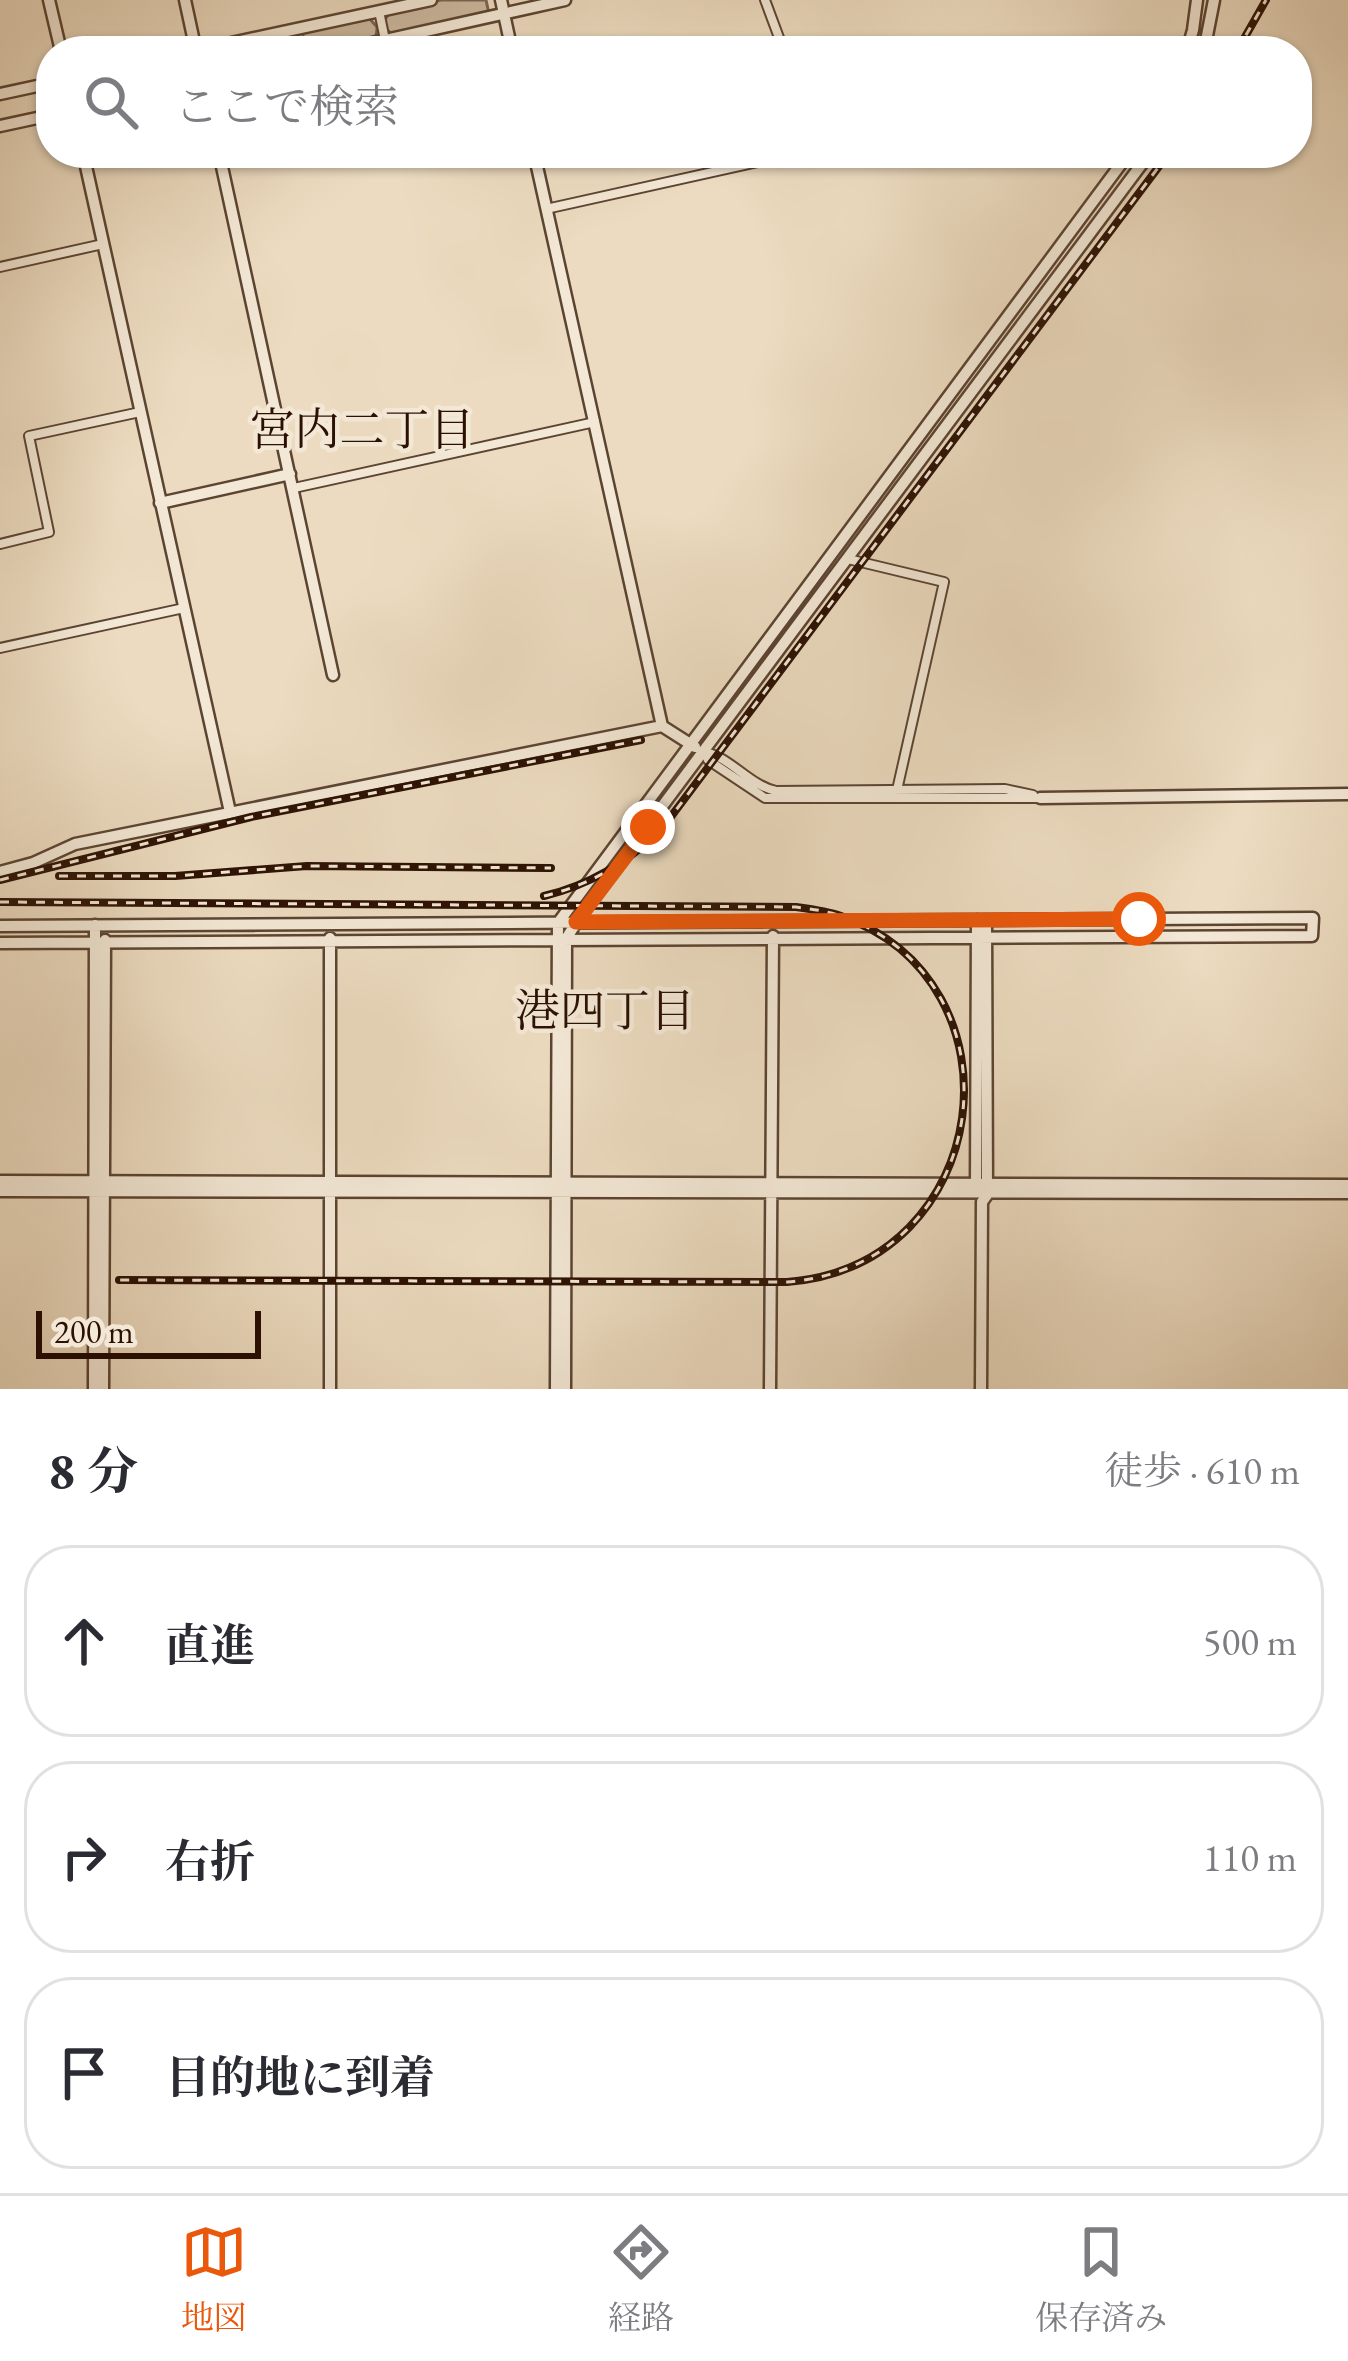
<!DOCTYPE html>
<html lang="ja">
<head>
<meta charset="utf-8">
<style>
  body { margin:0; font-family:"EB Garamond","Noto Serif JP",serif; background:#f2f2f3; color:#2b2b33 }
  .scale { position:absolute; left:36px; bottom:30px; width:225px; box-sizing:border-box; padding-left:12px; border:6px solid #2c1103; border-top:0; font-size:33px; line-height:42px; white-space:nowrap; color:#2c1103; -webkit-text-stroke:9px #f3e8d6; paint-order:stroke }
  .stop { position:absolute; width:36px; height:36px; margin:-27px; border:9px solid #ea580c; border-radius:50%; background:#fff }
  .stop.end { background:#ea580c; border-color:#fff; box-shadow:0 3px 12px #0008 }
  .list { margin:0; padding:0; list-style:none }
  h2 { display:flex; justify-content:space-between; align-items:center; height:156px; margin:0; padding:0 48px; font-size:51px }
  h2 small { font-size:39px; font-weight:400; color:#7c7c81 }
  .list li { display:grid; grid-template-columns:78px 1fr auto; gap:36px; align-items:center; box-sizing:border-box; height:192px; margin:0 24px 24px; padding:0 24px; border:3px solid #e1e1e2; border-radius:48px }
  .list b { display:block; font-size:45px; white-space:nowrap }
  .list em { font-size:39px; font-style:normal; color:#7c7c81 }
  .icon { flex:none; width:66px; height:66px; fill:none; stroke:currentColor; stroke-width:2; stroke-linecap:round; stroke-linejoin:round }
  .map { position:relative; flex:none; width:1348px; height:1389px; overflow:hidden }
  .search { position:absolute; background:#fff; box-shadow:0 3px 9px #0004; left:36px; right:36px; top:36px; height:132px; display:flex; align-items:center; gap:30px; box-sizing:border-box; padding:0 42px; border-radius:48px; color:#7c7c81; font-size:45px }
  .sheet { height:804px; background:#fff }
  nav { display:flex; justify-content:space-around; align-items:center; box-sizing:border-box; height:168px; border-top:3px solid #e1e1e2; background:#fff; font-size:33px; color:#7c7c81 }
  nav a { display:grid; justify-items:center; gap:6px }
  nav .on { color:#ea580c }
  .map>svg:first-child { display:block }
  .green { fill:#cbb9a0; stroke:#7c6552; stroke-width:3 }
  .lines { fill:none; stroke-linecap:round; stroke-linejoin:round }
  .minor-casing { stroke:#5c4432; stroke-width:12 }
  .tertiary-casing { stroke:#5c4432; stroke-width:15 }
  .minor { stroke:#f3e8d6; stroke-width:8 }
  .tertiary { stroke:#f3e8d6; stroke-width:10 }
  .rail-casing { stroke:#2c1103; stroke-width:8 }
  .rail { stroke:#f3e8d6; stroke-width:3; stroke-dasharray:9; stroke-linecap:butt }
  .route { stroke:#ea580c; stroke-width:15 }
  .labels { text-anchor:middle; dominant-baseline:central; stroke-width:9; stroke-linejoin:round; paint-order:stroke }
  .neighbourhood-label { font-size:45px; fill:#2c1103; stroke:#f3e8d6 }
</style>
</head>
<body>
<div class="map">
<svg width="1348" height="1389" viewBox="0 0 1348 1389">
  <rect width="100%" height="100%" fill="#ecdbc0"/>
  <filter id="stains"><feTurbulence type="fractalNoise" baseFrequency=".00167" numOctaves="4"/><feColorMatrix values="0 0 0 0 .2 0 0 0 0 .09 0 0 0 0 .02 0 0 0 .5 -.17"/></filter>
  <radialGradient id="worn" r=".72"><stop offset=".6" stop-color="#630" stop-opacity="0"/><stop offset="1" stop-color="#630" stop-opacity=".3"/></radialGradient>
  <!-- green -->
  <path class="green" d="M 441,0 L 486,0 L 489,14 L 392,34 L 386,29 L 384,21 L 391,11 Z
    M 369,18 L 377,27 C 377,30 377,34 375,37 C 367,46 319,51 306,51 L 302,31 Z"/>
  <g class="lines">
    <defs>
      <path id="minor" d="M 765,0 L 784,51
        M 379,11 L 385,40
        M 546,209 L 798,153
        M 0,267 L 103,244
        M 294,488 L 595,422
        M 0,544 L 49,532 L 29,436 L 140,412
        M 848,559 L 944,582 L 897,790
        M 0,648 L 184,608
        M 704,752 L 708,760 L 765,798 L 1040,798
        M 706,752 C 732,759 749,785 776,791 L 1005,789 L 1033,795"/>
      <path id="tertiary" d="M 49,0 L 61,51
        M 185,0 L 196,51
        M 501,0 L 512,51
        M 194,51 L 431,0
        M 336,51 L 565,0
        M 1187,51 L 1193,30 L 1197,0
        M 1204,51 L 1214,0
        M 0,94 L 51,83
        M 0,126 L 51,115
        M 83,153 L 230,812
        M 219,153 L 333,675
        M 534,153 L 662,726 L 695,747
        M 160,503 L 290,474
        M 1040,798 L 1348,794
        M 0,872 L 33,863 L 75,844 L 662,726
        M 0,926 L 986,920 L 987,1195 L 982,1202 L 981,1389
        M 0,943 L 1312,936 L 1313,918 L 986,920
        M 0,1181 L 1348,1185
        M 976,1189 L 977,920
        M 0,1191 L 1348,1193
        M 94,1389 L 95,925
        M 103,1389 L 105,940
        M 330,1389 L 330,938
        M 556,1389 L 558,923 L 1129,153
        M 565,1389 L 566,939 L 581,915 L 1150,153
        M 770,1389 L 773,936"/>
    </defs>
    <!-- minor casing -->
    <use href="#minor" class="minor-casing"/>
    <!-- tertiary casing -->
    <use href="#tertiary" class="tertiary-casing"/>
    <!-- minor -->
    <use href="#minor" class="minor"/>
    <!-- tertiary -->
    <use href="#tertiary" class="tertiary"/>
    <defs>
      <path id="rail" d="M 1237,51 L 1266,0
        M 59,876 L 175,876 L 307,866 L 551,868
        M 0,880 L 251,817 L 641,740
        M 544,896 C 590,885 627,863 661,830 L 1169,153
        M 0,902 L 796,907 C 811,909 827,911 841,916 C 1029,982 994,1266 787,1282 L 119,1280"/>
    </defs>
    <!-- rail casing -->
    <use href="#rail" class="rail-casing"/>
    <!-- rail -->
    <use href="#rail" class="rail"/>
  </g>
  <g class="lines">
    <!-- route -->
    <path class="route" d="M 648,827 L 576,922 L 1139,919"/>
  </g>
  <g class="labels">
    <!-- neighbourhood labels -->
    <g class="neighbourhood-label">
      <text x="362" y="429">宮内二丁目</text>
      <text x="605" y="1010">港四丁目</text>
    </g>
  </g>
  <rect width="100%" height="100%" filter="url(#stains)"/>
  <rect width="100%" height="100%" fill="url(#worn)"/>
</svg>
<div class="scale">200 m</div>
<div class="stop" style="left:1139px;top:919px"></div>
<div class="stop end" style="left:648px;top:827px"></div>
<div class="search"><svg class="icon" aria-label="search" viewBox="0 0 24 24"><circle cx="10" cy="10" r="6"/><path d="M15 15l6 6"/></svg>ここで検索</div>
</div>
<section class="sheet">
<h2>8 分<small>徒歩 · 610 m</small></h2>
<ul class="list">
<li><svg class="icon" aria-label="ahead" viewBox="0 0 24 24"><path d="M12 20V5M6 11l6-6 6 6"/></svg><div><b>直進</b></div><em>500 m</em></li>
<li><svg class="icon" aria-label="right" viewBox="0 0 24 24"><path d="M7 20v-9h11M14 6l5 5-5 5"/></svg><div><b>右折</b></div><em>110 m</em></li>
<li><svg class="icon" aria-label="arrive" viewBox="0 0 24 24"><path d="M6 21V4h12l-3 4 3 4H6"/></svg><div><b>目的地に到着</b></div></li>
</ul>
</section>
<nav>
<a class="on"><svg class="icon" aria-label="map" viewBox="0 0 24 24"><path d="M3 6l6-2 6 2 6-2v14l-6 2-6-2-6 2zM9 4v14M15 6v14"/></svg>地図</a>
<a><svg class="icon" aria-label="directions" viewBox="0 0 24 24"><path d="M12 3l9 9-9 9-9-9zM9 14v-3h6M13 9l2 2-2 2"/></svg>経路</a>
<a><svg class="icon" aria-label="saved" viewBox="0 0 24 24"><path d="M7 4h10v16l-5-4-5 4z"/></svg>保存済み</a>
</nav>
</body>
</html>
